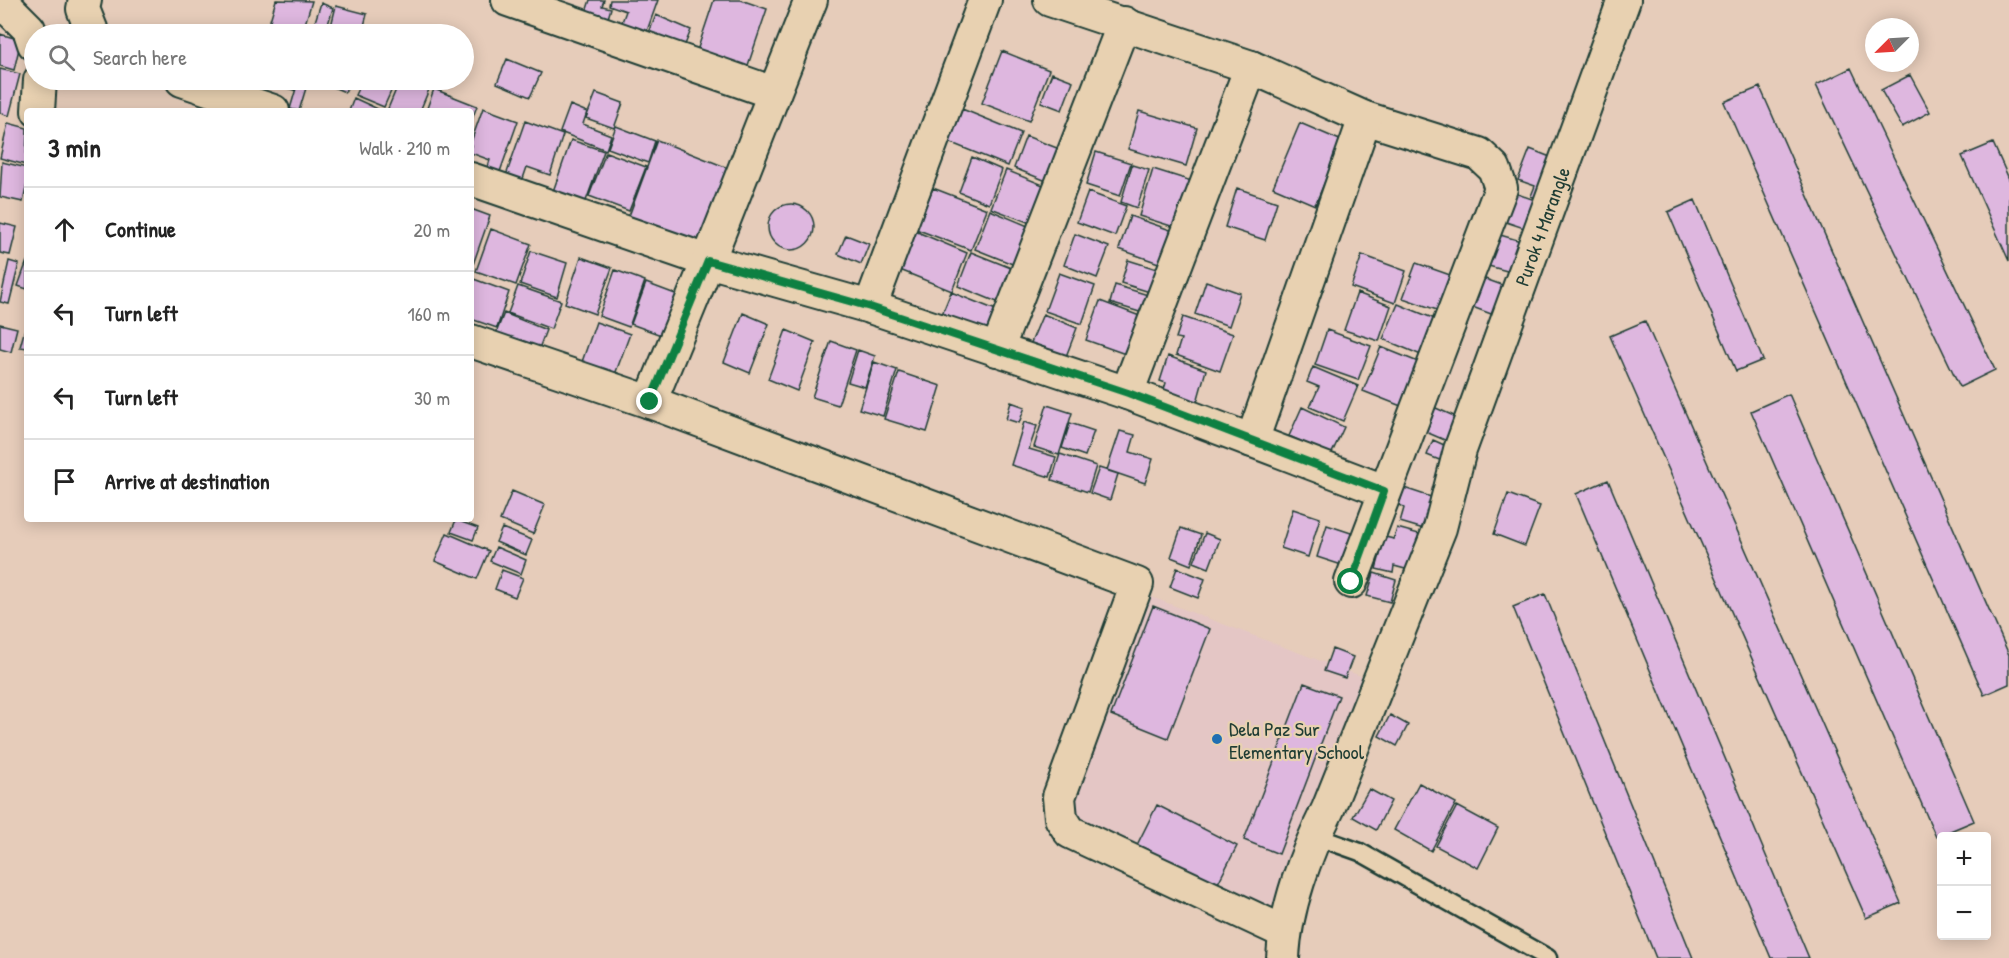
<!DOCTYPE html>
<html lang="en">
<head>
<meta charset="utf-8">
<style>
  body { margin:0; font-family:"Patrick Hand",sans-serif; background:#f6f6f6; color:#222 }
  .controls { position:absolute; right:18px; bottom:18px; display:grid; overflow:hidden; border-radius:6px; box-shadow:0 3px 15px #0003 }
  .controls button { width:54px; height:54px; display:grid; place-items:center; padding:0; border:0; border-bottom:2px solid #e0e0e0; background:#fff; color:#222; font:30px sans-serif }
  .compass { position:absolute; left:1865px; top:18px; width:54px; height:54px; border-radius:50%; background:#fff; box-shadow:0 3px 15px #0003; rotate:246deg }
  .stop { position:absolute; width:18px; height:18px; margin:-14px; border:4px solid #0b8043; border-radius:50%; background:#fff }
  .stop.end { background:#0b8043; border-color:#fff; box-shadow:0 2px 6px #0008 }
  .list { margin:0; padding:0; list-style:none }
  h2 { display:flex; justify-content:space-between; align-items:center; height:78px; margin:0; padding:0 24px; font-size:26px }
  h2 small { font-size:20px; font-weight:400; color:#767676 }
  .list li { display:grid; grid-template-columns:39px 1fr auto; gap:18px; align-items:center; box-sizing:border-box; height:84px; padding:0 24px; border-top:2px solid #e0e0e0 }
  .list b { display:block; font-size:22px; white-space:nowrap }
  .list em { font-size:20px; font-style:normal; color:#767676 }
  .icon { flex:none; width:33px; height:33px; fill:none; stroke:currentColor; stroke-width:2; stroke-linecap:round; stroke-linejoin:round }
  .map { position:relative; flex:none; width:2009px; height:958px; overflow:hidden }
  .search { position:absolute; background:#fff; box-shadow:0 3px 15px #0003; left:24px; top:24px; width:450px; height:66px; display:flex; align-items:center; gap:15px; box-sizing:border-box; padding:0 21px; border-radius:33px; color:#767676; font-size:22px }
  .panel { position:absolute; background:#fff; box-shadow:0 3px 15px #0003; left:24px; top:108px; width:450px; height:414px; border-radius:6px }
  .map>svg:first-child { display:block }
  .built { fill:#e4c6c5 }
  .building { fill:#deb7df; stroke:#1f3d34; stroke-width:1.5 }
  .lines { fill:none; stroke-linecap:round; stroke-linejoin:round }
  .lane-casing { stroke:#1f3d34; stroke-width:21 }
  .street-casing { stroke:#1f3d34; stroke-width:36 }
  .lane { stroke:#e8d1b1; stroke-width:16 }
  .street { stroke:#e8d1b1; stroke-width:32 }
  .route { stroke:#0b8043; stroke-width:8 }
  .poi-dot { fill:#1f6fb2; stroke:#e8d1b1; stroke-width:2 }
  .labels { text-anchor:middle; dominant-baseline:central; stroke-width:4.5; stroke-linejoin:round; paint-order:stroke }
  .street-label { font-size:20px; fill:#1f3d34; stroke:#e8d1b1 }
  .poi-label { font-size:20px; fill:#1f3d34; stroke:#e8d1b1; text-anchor:start }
</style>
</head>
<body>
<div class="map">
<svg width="2009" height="958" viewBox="0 0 2009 958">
  <rect width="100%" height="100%" fill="#e6ccba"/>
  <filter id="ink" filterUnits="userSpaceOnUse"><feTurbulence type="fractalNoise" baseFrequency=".0167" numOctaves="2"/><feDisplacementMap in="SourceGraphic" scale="12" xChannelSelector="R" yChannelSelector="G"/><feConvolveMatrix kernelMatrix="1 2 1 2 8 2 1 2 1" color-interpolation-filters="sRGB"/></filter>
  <g filter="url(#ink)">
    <!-- built -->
    <path class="built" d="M 1146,595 L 1366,678 L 1272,917 L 1078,826 L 1069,801 Z"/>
    <!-- building -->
    <path class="building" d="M 276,0 L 312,1 L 302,34 L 266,34 Z
      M 590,0 L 604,0 L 602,6 L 611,8 L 606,25 L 584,18 Z
      M 610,0 L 658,0 L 643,42 L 618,33 L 626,11 L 609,5 Z
      M 714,0 L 741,0 L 767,9 L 744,77 L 694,60 Z
      M 321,3 L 333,8 L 325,34 L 311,34 Z
      M 336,6 L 367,14 L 362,34 L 329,34 Z
      M 656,15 L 691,30 L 680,57 L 645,43 Z
      M 0,34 L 21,40 L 14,70 L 0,66 Z
      M 1002,51 L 1049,70 L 1029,121 L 982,103 Z
      M 507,59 L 541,73 L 530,97 L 497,83 Z
      M 1851,68 L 1995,370 L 1960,387 L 1816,85 Z
      M 0,69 L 20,74 L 9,116 L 0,113 Z
      M 1052,73 L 1073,81 L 1062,110 L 1041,102 Z
      M 1910,75 L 1930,112 L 1902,127 L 1881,90 Z
      M 265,80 L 297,80 L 294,90 L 265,82 Z
      M 316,80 L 351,80 L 345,92 Z
      M 362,80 L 371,80 L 392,89 L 384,107 L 355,95 Z
      M 400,80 L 410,80 L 430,87 L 420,111 L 387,111 Z
      M 297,85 L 306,88 L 299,111 L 290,109 Z
      M 1760,87 L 2009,655 L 2009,684 L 1984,695 L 1724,102 Z
      M 434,89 L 477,106 L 471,122 L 471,111 L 426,111 Z
      M 596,93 L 623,103 L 614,128 L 586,118 Z
      M 354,98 L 380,110 L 379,111 L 349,111 Z
      M 570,105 L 587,112 L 583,124 L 611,135 L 606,150 L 560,132 Z
      M 483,108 L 518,121 L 496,183 L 484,179 L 490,160 L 471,153 L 471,142 Z
      M 962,109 L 1021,133 L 1008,166 L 949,142 Z
      M 1139,111 L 1197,128 L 1186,166 L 1128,149 Z
      M 525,121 L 563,135 L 550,175 L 527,167 L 518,193 L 502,187 Z
      M 8,123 L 27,128 L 26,165 L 0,158 Z
      M 1300,123 L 1342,141 L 1315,205 L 1273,187 Z
      M 616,126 L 655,141 L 648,163 L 608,148 Z
      M 1026,136 L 1062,150 L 1049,182 L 1014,168 Z
      M 571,140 L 604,151 L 582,212 L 550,200 Z
      M 657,140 L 738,172 L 710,247 L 629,216 Z
      M 1993,143 L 2009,179 L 2009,261 L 1962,156 Z
      M 1530,149 L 1563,162 L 1548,203 L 1531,196 L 1535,186 L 1518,180 Z
      M 606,152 L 646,167 L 629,211 L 589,196 Z
      M 1096,152 L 1131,163 L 1120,196 L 1086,185 Z
      M 972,157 L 1002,170 L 989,204 L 959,192 Z
      M 2,162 L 27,168 L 27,184 L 23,202 L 0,197 Z
      M 1132,165 L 1149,170 L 1137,208 L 1121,202 Z
      M 1153,169 L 1198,183 L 1184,230 L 1139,216 Z
      M 1006,170 L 1048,187 L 1033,224 L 991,208 Z
      M 933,188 L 987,209 L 971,250 L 916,229 Z
      M 1237,188 L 1277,202 L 1265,240 L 1225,227 Z
      M 1509,191 L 1546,204 L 1536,232 L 1500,220 Z
      M 1088,192 L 1126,206 L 1115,236 L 1077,222 Z
      M 1695,200 L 1763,360 L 1736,371 L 1668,212 Z
      M768 227a23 23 0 1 1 46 0a23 23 0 1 1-46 0Z
      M 471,209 L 490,216 L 471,270 Z
      M 990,210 L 1035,229 L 1020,267 L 975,249 Z
      M 1130,216 L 1179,233 L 1167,266 L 1119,249 Z
      M 0,223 L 17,227 L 10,255 L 0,253 Z
      M 491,229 L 531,244 L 516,285 L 476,271 Z
      M 915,231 L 967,253 L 952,291 L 900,270 Z
      M 1490,232 L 1531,244 L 1522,275 L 1481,264 Z
      M 1075,234 L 1109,247 L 1097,278 L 1064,265 Z
      M 846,235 L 869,244 L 861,264 L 838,254 Z
      M 531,251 L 567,263 L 557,297 L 520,284 Z
      M 971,252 L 1016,270 L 1002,304 L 958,286 Z
      M 1362,255 L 1406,271 L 1395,303 L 1351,287 Z
      M 581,257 L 612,268 L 595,314 L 565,303 Z
      M 1128,260 L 1160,270 L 1153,293 L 1121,283 Z
      M 9,261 L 19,264 L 9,304 L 0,302 Z
      M 27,261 L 27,289 L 18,286 Z
      M 1416,263 L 1450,275 L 1437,310 L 1403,298 Z
      M 615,270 L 645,281 L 629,327 L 599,316 Z
      M 1059,273 L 1095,286 L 1082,324 L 1045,311 Z
      M 1477,276 L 1513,289 L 1502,318 L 1467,305 Z
      M 471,278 L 509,292 L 497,328 L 471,319 Z
      M 1206,281 L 1240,293 L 1229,326 L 1195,314 Z
      M 646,283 L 686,298 L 672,339 L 631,324 Z
      M 1115,285 L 1148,295 L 1143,313 L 1110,303 Z
      M 518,286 L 561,301 L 551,329 L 508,313 Z
      M 951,292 L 1001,312 L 988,345 L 938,324 Z
      M 1357,293 L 1391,306 L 1379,341 L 1344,330 Z
      M 1100,301 L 1145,318 L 1131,356 L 1086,340 Z
      M 1398,304 L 1435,319 L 1421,355 L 1383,339 Z
      M 504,313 L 546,330 L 534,362 L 491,346 Z
      M 743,313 L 769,324 L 750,373 L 724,362 Z
      M 1043,314 L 1077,328 L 1065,359 L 1030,345 Z
      M 1183,317 L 1233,334 L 1220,371 L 1176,355 L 1181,339 L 1176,338 Z
      M 1645,321 L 1901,903 L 1866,918 L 1610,336 Z
      M 596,322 L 630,334 L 610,388 L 577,376 Z
      M 0,324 L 17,328 L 11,352 L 0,349 Z
      M 26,325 L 27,325 L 27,348 L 20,347 Z
      M 786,330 L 815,342 L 797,391 L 768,379 Z
      M 1327,330 L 1371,346 L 1358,380 L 1315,365 Z
      M 831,341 L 856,350 L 838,405 L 812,397 Z
      M 1381,347 L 1423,364 L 1406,408 L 1363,391 Z
      M 858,350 L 875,356 L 865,387 L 848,382 Z
      M 1168,356 L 1206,370 L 1194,413 L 1160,401 L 1166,383 L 1160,381 Z
      M 874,362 L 897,370 L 883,416 L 859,409 Z
      M 1313,367 L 1358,386 L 1343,421 L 1310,407 L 1319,387 L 1307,382 Z
      M 899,372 L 941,386 L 927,432 L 884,419 Z
      M 1789,394 L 1974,821 L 1936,837 L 1751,411 Z
      M 1011,402 L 1025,407 L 1019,423 L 1006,419 Z
      M 1047,405 L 1072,413 L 1059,455 L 1034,447 Z
      M 1429,405 L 1463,420 L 1454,444 L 1426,432 L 1432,417 L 1425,414 Z
      M 1302,407 L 1344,427 L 1331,455 L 1289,436 Z
      M 1024,422 L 1037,426 L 1029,449 L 1056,457 L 1050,477 L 1011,465 Z
      M 1070,423 L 1094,431 L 1085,456 L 1062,448 Z
      M 1120,431 L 1135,435 L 1130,452 L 1153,459 L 1145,483 L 1107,470 Z
      M 1433,440 L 1453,449 L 1447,463 L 1427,455 Z
      M 1060,454 L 1096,466 L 1088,492 L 1052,480 Z
      M 1099,468 L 1118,474 L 1110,500 L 1090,493 Z
      M 1608,480 L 1809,958 L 1771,958 L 1576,494 Z
      M 1404,488 L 1437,499 L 1427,530 L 1400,522 L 1404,508 L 1399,505 Z
      M 512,491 L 545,505 L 533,534 L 500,520 Z
      M 1508,494 L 1540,506 L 1525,546 L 1494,534 Z
      M 1293,509 L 1320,518 L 1308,557 L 1281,548 Z
      M 456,520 L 478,528 L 473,540 L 451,532 Z
      M 1327,525 L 1360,536 L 1351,568 L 1317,557 Z
      M 502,528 L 532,540 L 526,555 L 496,542 Z
      M 1181,528 L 1201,535 L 1191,565 L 1171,557 Z
      M 1397,528 L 1419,534 L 1409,570 L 1394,566 L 1393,573 L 1376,569 L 1385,537 L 1394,539 Z
      M 447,533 L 489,551 L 477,579 L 435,561 Z
      M 1205,533 L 1220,539 L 1209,568 L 1194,562 Z
      M 496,547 L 526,560 L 521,574 L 490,561 Z
      M 1177,568 L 1205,579 L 1198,598 L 1170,587 Z
      M 502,570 L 523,578 L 515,597 L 495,589 Z
      M 1374,573 L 1396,580 L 1390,602 L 1367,596 Z
      M 1545,594 L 1693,958 L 1656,958 L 1513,607 Z
      M 1153,606 L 1210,629 L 1168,738 L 1111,715 Z
      M 1332,649 L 1353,657 L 1345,678 L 1324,671 Z
      M 1304,683 L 1339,696 L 1279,854 L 1244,840 Z
      M 1390,715 L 1408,725 L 1397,746 L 1379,736 Z
      M 1419,783 L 1456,803 L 1431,851 L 1394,830 Z
      M 1369,789 L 1391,801 L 1376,830 L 1353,817 Z
      M 1157,805 L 1237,846 L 1217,885 L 1137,845 Z
      M 1457,806 L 1498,828 L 1478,868 L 1436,846 Z"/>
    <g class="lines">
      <defs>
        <path id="lane" d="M 1315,836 L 1360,852 L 1548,958"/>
        <g id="street">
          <path d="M 0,0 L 29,29 L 34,44"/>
          <path d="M 85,0 L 83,9 L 93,34"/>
          <path d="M 508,0 L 774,93"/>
          <path d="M 1050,0 L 1251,67 L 1365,118 L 1479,154 L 1494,168 L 1501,188 L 1351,582"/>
          <path d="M 182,80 L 273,111"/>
          <path d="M 38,111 L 40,80"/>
          <path d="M 471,179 L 708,261 L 870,307 L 1127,393 L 1384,491"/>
          <path d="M 870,307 L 985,0"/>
          <path d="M 471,341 L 650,402 L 1137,584 L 1059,797 L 1061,818 L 1070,832 L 1284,932"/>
          <path d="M 997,350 L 1124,23"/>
          <path d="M 1127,393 L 1251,67"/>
          <path d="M 650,402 L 708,261 L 811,0"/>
          <path d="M 1252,441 L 1365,118"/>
          <path id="s1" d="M 1283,958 C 1285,909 1306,853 1328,809 L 1440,528 L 1460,450 L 1624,0"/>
        </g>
      </defs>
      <!-- lane casing -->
      <use href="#lane" class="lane-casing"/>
      <!-- street casing -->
      <use href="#street" class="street-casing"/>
      <!-- lane -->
      <use href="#lane" class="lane"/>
      <!-- street -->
      <use href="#street" class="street"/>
    </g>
  </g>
  <g class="lines" filter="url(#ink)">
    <!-- route -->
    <path class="route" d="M 650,402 L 708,261 L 870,307 L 1128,393 L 1384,491 L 1351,582"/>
  </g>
  <!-- markers -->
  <circle class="poi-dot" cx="1217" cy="739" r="6"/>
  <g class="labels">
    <!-- street labels -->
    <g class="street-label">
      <text stroke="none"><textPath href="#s1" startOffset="778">Purok 4 Marangle</textPath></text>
    </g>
    <!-- poi labels -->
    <g class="poi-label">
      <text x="1229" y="728">Dela Paz Sur<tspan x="1229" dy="23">Elementary School</tspan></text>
    </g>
  </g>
</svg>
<div class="controls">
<button>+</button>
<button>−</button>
</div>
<svg class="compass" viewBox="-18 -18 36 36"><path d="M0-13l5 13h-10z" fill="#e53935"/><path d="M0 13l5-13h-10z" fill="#767676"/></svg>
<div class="stop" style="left:1351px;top:582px"></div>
<div class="stop end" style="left:650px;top:402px"></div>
<div class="search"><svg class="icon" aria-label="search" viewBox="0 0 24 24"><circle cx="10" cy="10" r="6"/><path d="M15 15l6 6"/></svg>Search here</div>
<section class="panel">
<h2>3 min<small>Walk · 210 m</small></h2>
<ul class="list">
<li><svg class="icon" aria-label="ahead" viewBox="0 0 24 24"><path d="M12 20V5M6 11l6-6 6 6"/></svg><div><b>Continue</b></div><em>20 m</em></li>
<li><svg class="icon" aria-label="left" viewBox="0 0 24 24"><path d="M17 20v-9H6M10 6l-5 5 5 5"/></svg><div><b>Turn left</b></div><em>160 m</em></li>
<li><svg class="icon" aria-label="left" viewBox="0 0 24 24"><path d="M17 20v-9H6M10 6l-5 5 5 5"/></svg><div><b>Turn left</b></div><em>30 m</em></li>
<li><svg class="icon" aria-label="arrive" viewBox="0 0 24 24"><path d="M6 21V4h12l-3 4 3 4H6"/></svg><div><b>Arrive at destination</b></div></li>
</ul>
</section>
</div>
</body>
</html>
